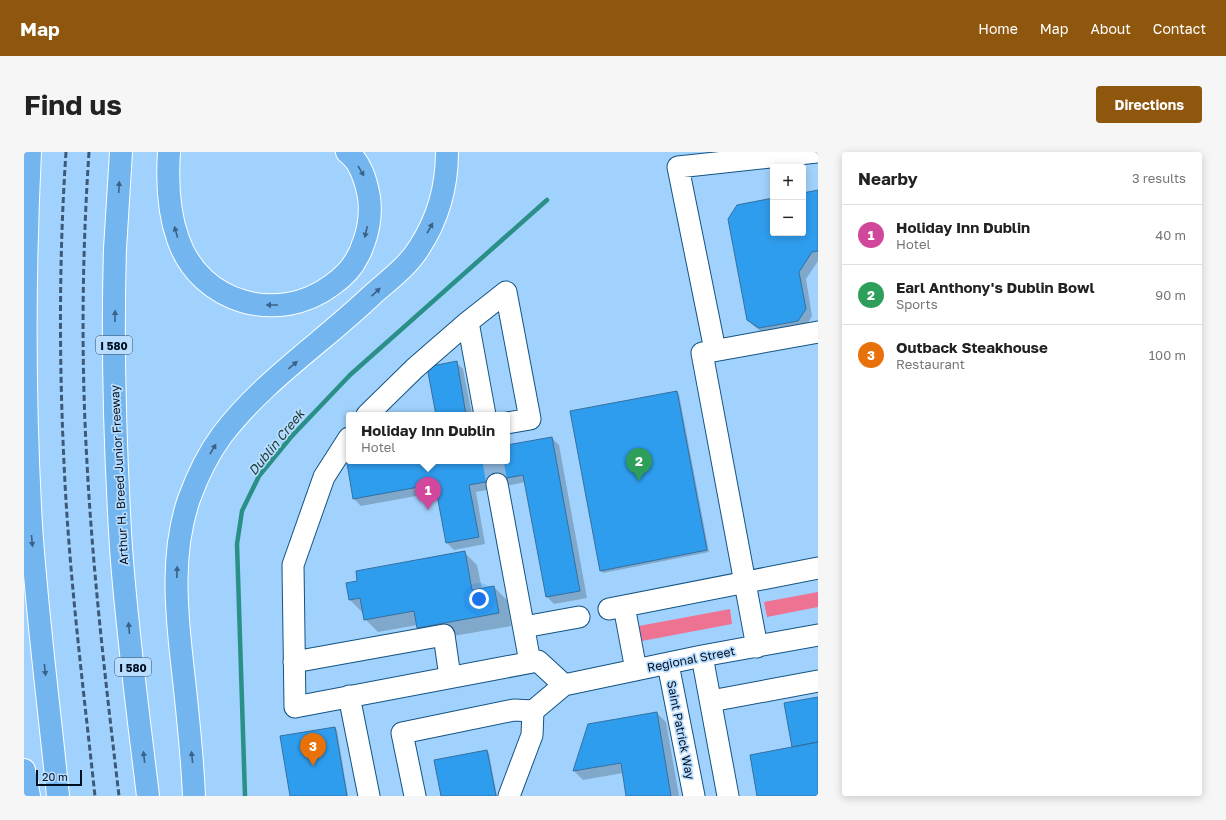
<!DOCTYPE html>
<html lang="en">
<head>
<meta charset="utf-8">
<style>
  body { margin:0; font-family:"Golos Text",sans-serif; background:#f6f6f6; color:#222 }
  .controls { position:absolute; right:12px; top:12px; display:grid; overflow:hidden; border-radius:4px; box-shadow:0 2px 10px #0003 }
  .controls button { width:36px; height:36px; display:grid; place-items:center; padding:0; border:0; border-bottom:1px solid #e0e0e0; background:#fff; color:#222; font:20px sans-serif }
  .scale { position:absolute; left:12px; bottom:10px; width:46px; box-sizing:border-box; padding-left:4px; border:2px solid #001023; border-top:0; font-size:11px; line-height:14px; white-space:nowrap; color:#001023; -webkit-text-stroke:3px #b9ddfe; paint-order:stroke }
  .you { position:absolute; left:455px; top:447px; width:14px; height:14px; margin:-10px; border:3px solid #fff; border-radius:50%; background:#1a73e8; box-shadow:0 0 0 6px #1a73e833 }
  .badge { display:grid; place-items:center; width:26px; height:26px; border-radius:50%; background:#8e570d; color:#fff; font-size:13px; font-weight:700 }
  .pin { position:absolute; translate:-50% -33px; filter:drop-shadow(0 1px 2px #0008) }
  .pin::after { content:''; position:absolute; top:21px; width:14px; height:12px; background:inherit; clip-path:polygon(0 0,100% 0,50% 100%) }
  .popup { position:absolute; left:322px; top:260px; width:164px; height:52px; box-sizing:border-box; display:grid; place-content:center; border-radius:4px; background:#fff; filter:drop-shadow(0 1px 3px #0005); font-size:13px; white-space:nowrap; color:#767676 }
  .popup b { font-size:15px; color:#222 }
  .popup::after { content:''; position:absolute; left:50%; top:100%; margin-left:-8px; border:8px solid transparent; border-top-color:#fff }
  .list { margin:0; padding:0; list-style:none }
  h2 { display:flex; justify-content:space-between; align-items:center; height:52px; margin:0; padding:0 16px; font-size:17px }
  h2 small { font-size:13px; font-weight:400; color:#767676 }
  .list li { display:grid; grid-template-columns:26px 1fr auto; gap:12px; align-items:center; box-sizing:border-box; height:60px; padding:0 16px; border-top:1px solid #e0e0e0 }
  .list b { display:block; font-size:15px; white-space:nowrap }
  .list p { margin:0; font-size:13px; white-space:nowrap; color:#767676 }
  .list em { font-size:13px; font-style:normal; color:#767676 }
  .map { position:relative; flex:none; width:794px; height:644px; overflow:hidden; border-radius:4px }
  header { display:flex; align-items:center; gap:24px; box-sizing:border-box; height:56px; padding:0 20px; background:#8e570d; color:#fff }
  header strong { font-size:19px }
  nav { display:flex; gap:22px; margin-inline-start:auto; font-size:14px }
  .intro { display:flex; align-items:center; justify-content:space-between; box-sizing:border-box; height:96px; padding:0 24px }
  h1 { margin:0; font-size:28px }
  .button { padding:10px 18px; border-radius:4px; background:#8e570d; color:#fff; font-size:14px; font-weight:700 }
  main { display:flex; gap:24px; padding:0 24px }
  aside { flex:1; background:#fff; border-radius:4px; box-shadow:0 2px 10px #0003 }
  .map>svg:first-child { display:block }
  .green { fill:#ee7392 }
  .shadow { fill:#0003 }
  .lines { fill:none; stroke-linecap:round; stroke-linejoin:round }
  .stream { stroke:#2a9087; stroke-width:4.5 }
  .building { fill:#2f9dee; stroke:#3470a1 }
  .minor-tunnel { stroke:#89b5dc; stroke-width:21; stroke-dasharray:21 10; stroke-linecap:butt }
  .minor-casing { stroke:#135382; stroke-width:23 }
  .highway-casing { stroke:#fff; stroke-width:24 }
  .minor { stroke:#fff; stroke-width:21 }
  .highway { stroke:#73b5ee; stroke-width:22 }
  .rail { stroke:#3d5975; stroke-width:3; stroke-dasharray:6 3; stroke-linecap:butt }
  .oneway { fill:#3a6288 }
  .labels { text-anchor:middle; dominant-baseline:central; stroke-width:3.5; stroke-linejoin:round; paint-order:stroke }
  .shield { fill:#b9ddfe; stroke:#384e65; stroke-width:1 }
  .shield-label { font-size:11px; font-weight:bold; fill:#001023 }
  .street-label { font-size:12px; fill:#001023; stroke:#b9ddfe }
  .water-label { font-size:13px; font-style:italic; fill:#1b3936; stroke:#b9ddfe }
</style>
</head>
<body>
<header>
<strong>Map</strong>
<nav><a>Home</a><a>Map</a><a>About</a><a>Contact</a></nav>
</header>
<div class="intro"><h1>Find us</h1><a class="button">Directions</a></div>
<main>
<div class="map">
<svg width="794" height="644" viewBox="0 0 794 644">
  <rect width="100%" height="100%" fill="#a1d2fd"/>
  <!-- green -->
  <path class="green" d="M 794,440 L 794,455 L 743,465 L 740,450 Z
    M 706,457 L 708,472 L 618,489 L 615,474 Z"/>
  <!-- shadow -->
  <path class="shadow" d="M 794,39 L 794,109 L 782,127 L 788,164 L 781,176 L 743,183 L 731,175 L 724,168 L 749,47 L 749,81 L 779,81 L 779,42 Z
    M 432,210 L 439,217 L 448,263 L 413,263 Z
    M 653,240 L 655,242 L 685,400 L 579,421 L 577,419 Z
    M 528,286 L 535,293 L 563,446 L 530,452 L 523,445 L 502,330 L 452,340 L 461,392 L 430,398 L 423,391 L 414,340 L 337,354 L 330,347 L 324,312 L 341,309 L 483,309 L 483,294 Z
    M 440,400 L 453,413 L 458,437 L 470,435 L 483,448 L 487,474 L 406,488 L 393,475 L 393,473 L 354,480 L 341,467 L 339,461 L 326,448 Z
    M 633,561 L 642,570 L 655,644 L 603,644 L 599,621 L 559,628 L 550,619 Z
    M 311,576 L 313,578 L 324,644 L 267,644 Z
    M 463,599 L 465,601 L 473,644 L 418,644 Z"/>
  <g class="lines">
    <!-- stream -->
    <path class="stream" d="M 221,644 L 213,392 L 218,359 L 235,324 L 267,285 L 326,223 L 523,48"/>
  </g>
  <!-- building -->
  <path class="building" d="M 794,38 L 794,99 L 788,100 L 775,120 L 782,157 L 774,169 L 735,176 L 723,168 L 704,67 L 713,53 L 749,46 L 749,81 L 779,81 L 779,41 Z
    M 433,209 L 442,263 L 412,263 L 403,215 Z
    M 653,239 L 683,398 L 576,419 L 546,259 Z
    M 528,285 L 556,439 L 522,445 L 499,323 L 445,333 L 455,385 L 422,391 L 411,332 L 329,347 L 323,311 L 336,309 L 483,309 L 483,293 Z
    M 441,399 L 448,438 L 470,434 L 475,461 L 393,476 L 390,459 L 340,468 L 336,446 L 325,448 L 322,431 L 333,429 L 332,419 Z
    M 794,545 L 794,590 L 768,595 L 760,551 Z
    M 633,560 L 647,644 L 602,644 L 597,611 L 549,619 L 564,572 Z
    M 311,575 L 323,644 L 266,644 L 256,584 Z
    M 794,590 L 794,644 L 733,644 L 726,603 Z
    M 463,598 L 472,644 L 417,644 L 410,608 Z"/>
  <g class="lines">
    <!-- minor-tunnel -->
    <path class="minor-tunnel" d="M 469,309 L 473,332"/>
    <defs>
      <path id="minor" d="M 444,170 L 461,263
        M 691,198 L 654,15 L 794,0
        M 343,263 L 391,216 L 444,170 L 482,140 L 506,267 L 483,271
        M 325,286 L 300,325 L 269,413 L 271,555 L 514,509 L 540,533
        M 473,332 L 506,510
        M 600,454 L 612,518
        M 585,457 L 794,416
        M 500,475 L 555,465
        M 733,495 L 678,201 L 794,180
        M 678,504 L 704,644
        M 270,510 L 420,483 L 426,525
        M 644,512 L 670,644
        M 325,544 L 345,644
        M 687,549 L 794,529
        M 391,644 L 378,581 L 490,558 L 509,559 L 540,533 L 678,504 L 794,483
        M 485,644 L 508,583 L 509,559"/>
      <path id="highway" d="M 6,0 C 0,124 0,249 7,373 C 13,463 25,554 34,644
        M 97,0 C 95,32 93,65 91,97 C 88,196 91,296 97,396 C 103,479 114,561 124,644
        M 145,0 C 143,29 144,59 154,87 C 176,152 255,173 308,133 C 318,126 329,115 334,104 C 337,100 338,94 340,90 C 345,76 347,60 345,45 C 342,29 337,10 323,0
        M 0,618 L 5,644
        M 170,644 C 168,599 163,554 158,510 C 152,456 147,399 165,347 C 173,325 184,302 198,283 C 239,229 299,190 348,143 C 364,129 384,114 395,96 C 414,67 423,34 423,0"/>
    </defs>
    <!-- minor casing -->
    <use href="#minor" class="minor-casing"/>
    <!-- highway casing -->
    <use href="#highway" class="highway-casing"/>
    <!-- minor -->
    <use href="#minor" class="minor"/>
    <!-- highway -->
    <use href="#highway" class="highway"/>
    <!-- rail -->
    <path class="rail" d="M 42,0 C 35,104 35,207 40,311 C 45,423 59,533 71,644
      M 65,0 C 58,104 57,208 63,311 C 69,423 82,533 95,644"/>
  </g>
  <!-- one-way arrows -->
  <defs><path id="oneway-solid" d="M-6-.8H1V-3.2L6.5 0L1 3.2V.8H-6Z"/></defs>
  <g class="oneway">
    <use href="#oneway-solid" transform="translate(337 19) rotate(59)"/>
    <use href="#oneway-solid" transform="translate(95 35) rotate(-87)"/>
    <use href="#oneway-solid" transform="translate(406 76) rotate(-61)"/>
    <use href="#oneway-solid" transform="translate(152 80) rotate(-106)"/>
    <use href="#oneway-solid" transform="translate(342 80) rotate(103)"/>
    <use href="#oneway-solid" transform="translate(352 140) rotate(-43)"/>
    <use href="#oneway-solid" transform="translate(248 153) rotate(180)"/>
    <use href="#oneway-solid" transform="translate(91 164) rotate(-89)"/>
    <use href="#oneway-solid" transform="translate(269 213) rotate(-40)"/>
    <use href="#oneway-solid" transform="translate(189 297) rotate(-59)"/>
    <use href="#oneway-solid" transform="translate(8 389) rotate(85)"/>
    <use href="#oneway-solid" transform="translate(153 420) rotate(-88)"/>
    <use href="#oneway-solid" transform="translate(105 476) rotate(-95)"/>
    <use href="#oneway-solid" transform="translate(21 518) rotate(84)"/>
    <use href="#oneway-solid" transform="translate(120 605) rotate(-97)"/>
    <use href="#oneway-solid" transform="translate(168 605) rotate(-96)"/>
  </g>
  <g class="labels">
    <!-- shield labels -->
    <g class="shield">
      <rect x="72" y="184" width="36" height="18" rx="3"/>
      <rect x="91" y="506" width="36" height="18" rx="3"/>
    </g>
    <g class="shield-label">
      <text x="90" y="193">I 580</text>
      <text x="109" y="515">I 580</text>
    </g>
    <!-- street labels -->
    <g class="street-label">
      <text transform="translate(95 323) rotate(-93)">Arthur H. Breed Junior Freeway</text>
      <text transform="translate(667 507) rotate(-11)">Regional Street</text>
      <text transform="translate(657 578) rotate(79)">Saint Patrick Way</text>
    </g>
    <!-- water labels -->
    <g class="water-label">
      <text transform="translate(252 290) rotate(-51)">Dublin Creek</text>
    </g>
  </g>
</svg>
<div class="controls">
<button>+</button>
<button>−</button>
</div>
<div class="scale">20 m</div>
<div class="you"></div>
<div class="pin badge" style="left:404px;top:358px;background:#d1479c">1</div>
<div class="popup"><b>Holiday Inn Dublin</b>Hotel</div>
<div class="pin badge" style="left:615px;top:329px;background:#2e9e5b">2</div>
<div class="pin badge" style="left:289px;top:614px;background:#e8710a">3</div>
</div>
<aside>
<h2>Nearby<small>3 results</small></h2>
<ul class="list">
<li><span class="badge" style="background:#d1479c">1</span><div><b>Holiday Inn Dublin</b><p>Hotel</p></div><em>40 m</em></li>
<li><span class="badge" style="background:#2e9e5b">2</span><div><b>Earl Anthony's Dublin Bowl</b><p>Sports</p></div><em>90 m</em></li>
<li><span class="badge" style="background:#e8710a">3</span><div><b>Outback Steakhouse</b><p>Restaurant</p></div><em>100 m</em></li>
</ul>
</aside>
</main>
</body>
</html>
